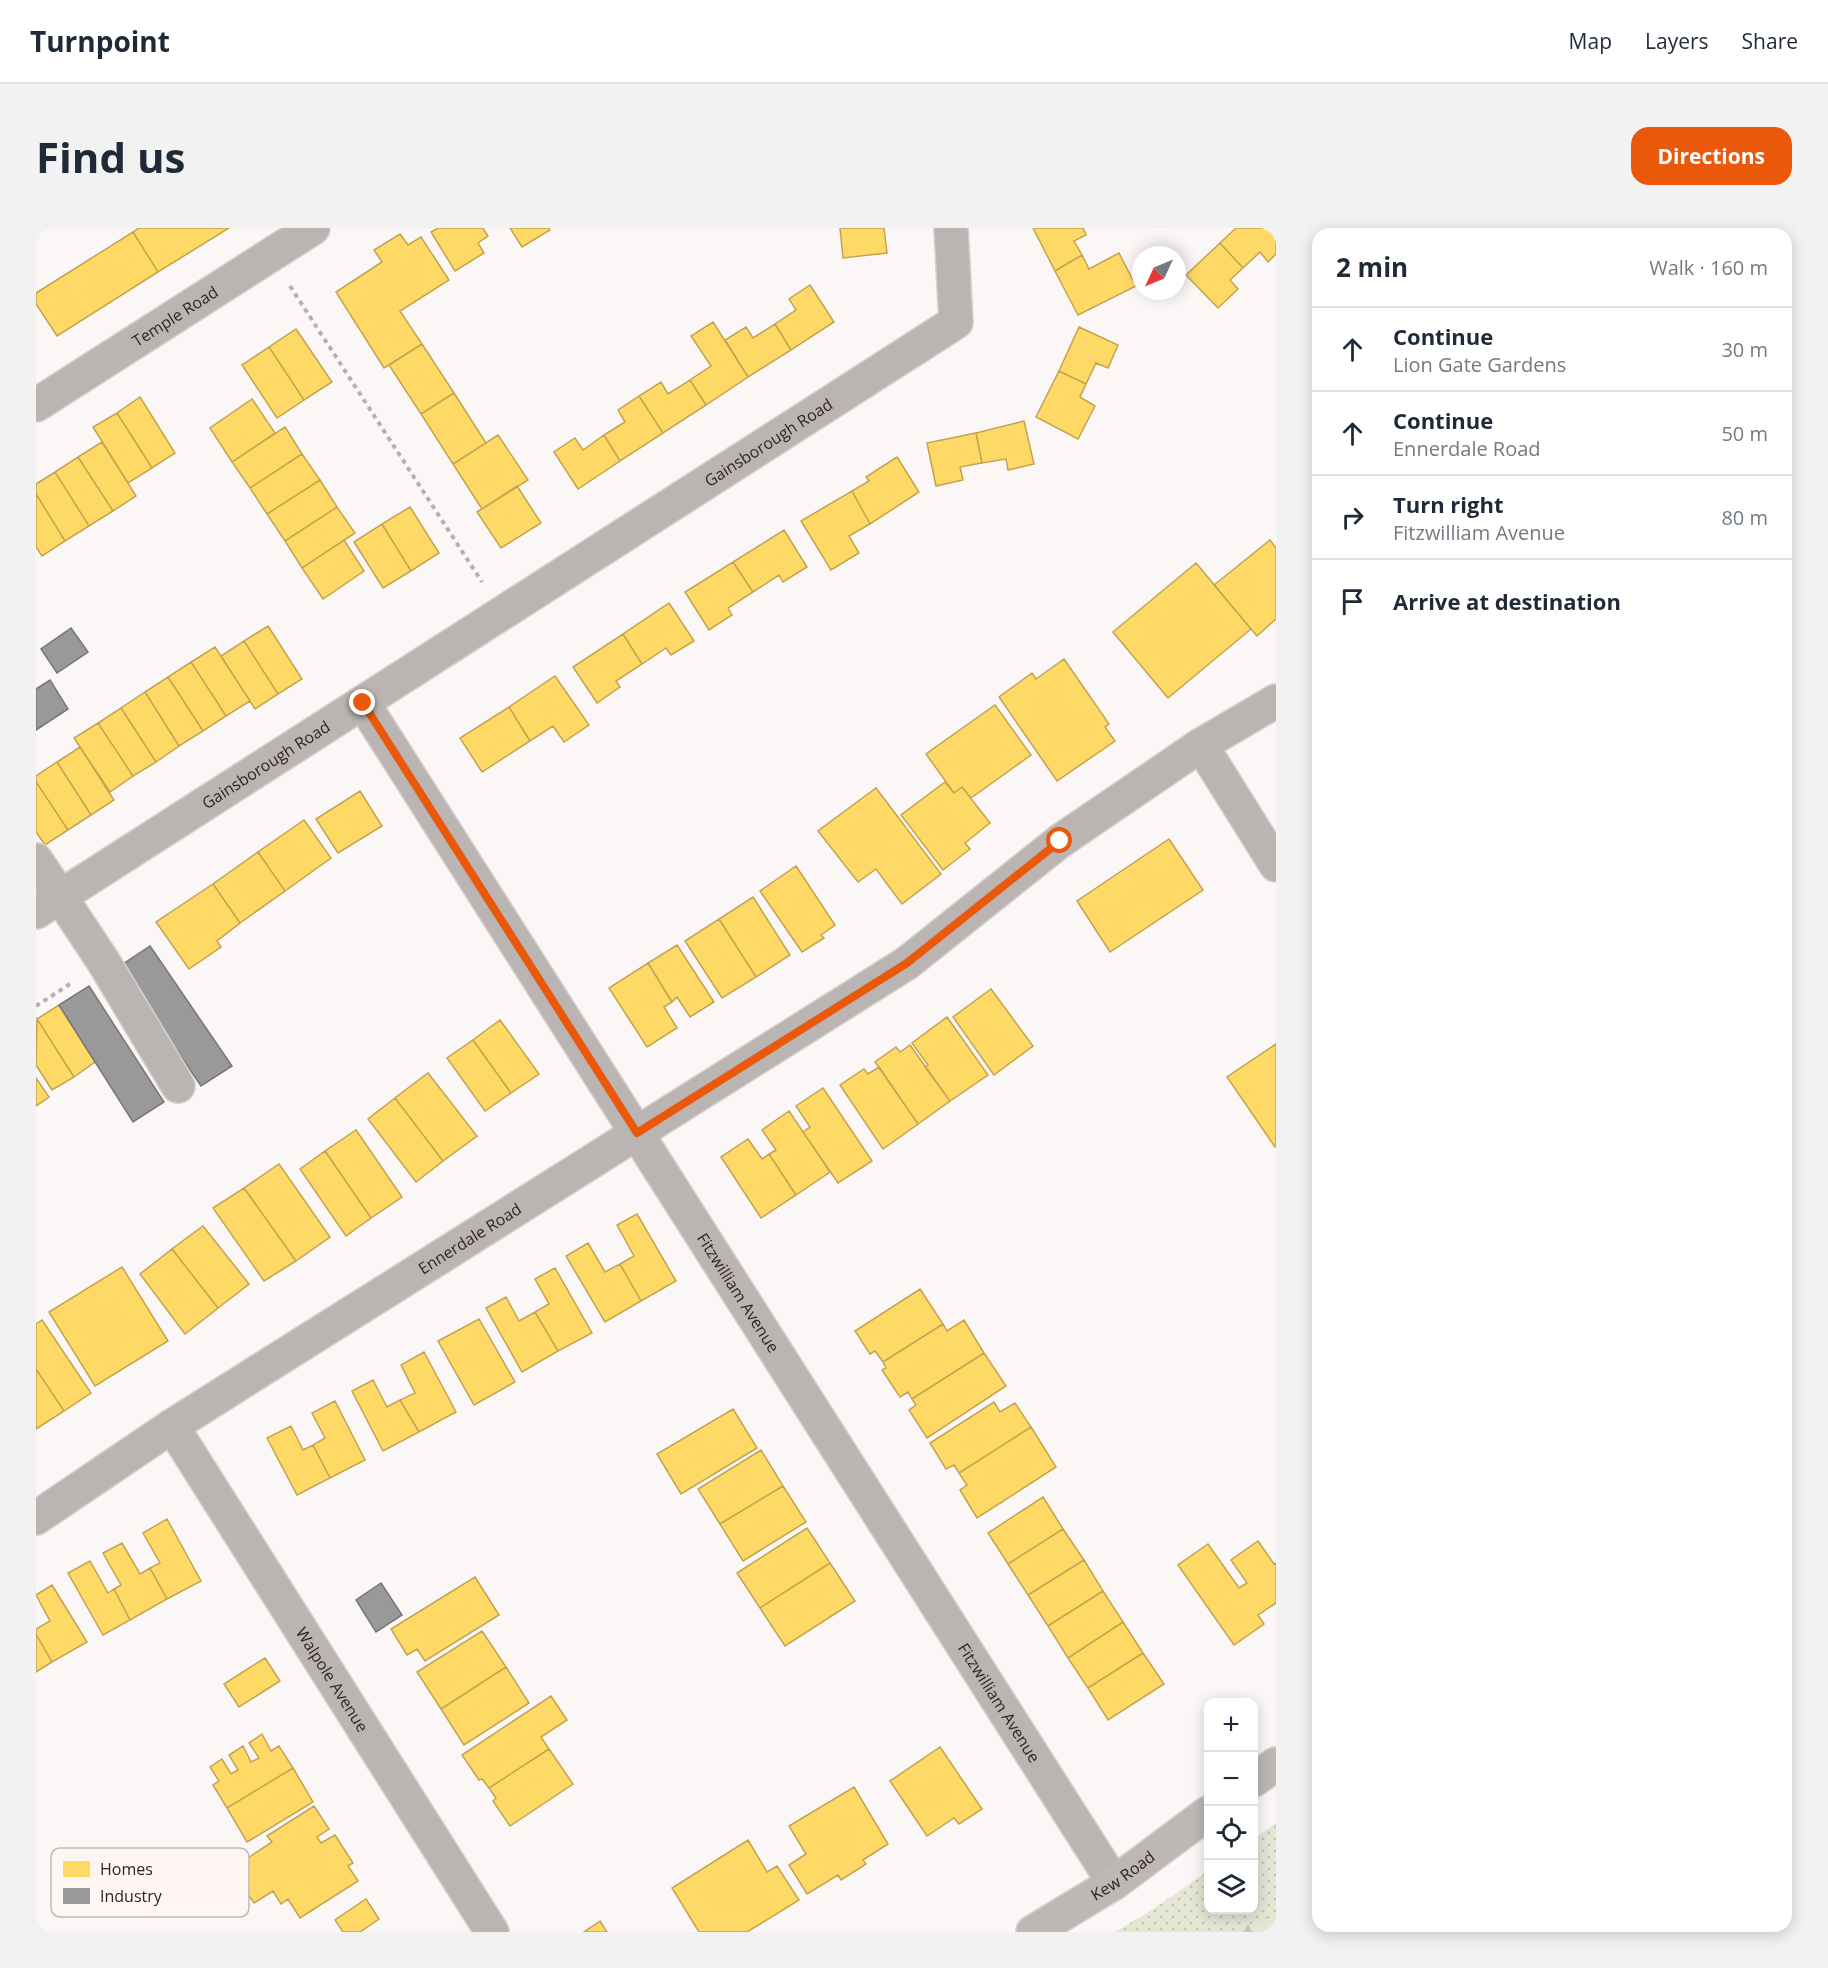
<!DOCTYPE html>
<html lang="en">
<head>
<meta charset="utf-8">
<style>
  body { margin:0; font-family:"Open Sans",sans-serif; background:#f2f2f3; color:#1f2937 }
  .controls { position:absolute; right:18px; bottom:18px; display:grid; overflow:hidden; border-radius:12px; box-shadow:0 3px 15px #0003 }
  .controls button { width:54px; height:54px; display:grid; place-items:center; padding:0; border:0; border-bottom:2px solid #e0e1e3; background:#fff; color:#1f2937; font:30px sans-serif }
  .compass { position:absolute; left:1096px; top:18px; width:54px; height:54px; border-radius:50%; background:#fff; box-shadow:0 3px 15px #0003; rotate:226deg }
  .stop { position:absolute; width:18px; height:18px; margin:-14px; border:4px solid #ea580c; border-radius:50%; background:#fff }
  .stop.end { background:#ea580c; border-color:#fff; box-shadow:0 2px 6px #0008 }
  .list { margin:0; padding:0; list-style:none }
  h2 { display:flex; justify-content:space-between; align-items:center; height:78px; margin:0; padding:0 24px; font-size:26px }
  h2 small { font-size:20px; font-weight:400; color:#747a83 }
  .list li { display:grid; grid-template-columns:39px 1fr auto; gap:18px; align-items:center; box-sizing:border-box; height:84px; padding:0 24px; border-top:2px solid #e0e1e3 }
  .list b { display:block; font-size:22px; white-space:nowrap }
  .list p { margin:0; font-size:20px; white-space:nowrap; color:#747a83 }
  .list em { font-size:20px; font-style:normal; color:#747a83 }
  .icon { flex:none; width:33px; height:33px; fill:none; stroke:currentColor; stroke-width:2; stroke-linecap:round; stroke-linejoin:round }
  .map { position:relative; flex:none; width:1240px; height:1704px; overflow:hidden; border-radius:18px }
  header { display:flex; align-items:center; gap:36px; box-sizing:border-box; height:84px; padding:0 30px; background:#fff; border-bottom:2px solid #e0e1e3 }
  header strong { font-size:28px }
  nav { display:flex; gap:33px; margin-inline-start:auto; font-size:21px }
  .intro { display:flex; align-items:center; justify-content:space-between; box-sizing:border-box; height:144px; padding:0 36px }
  h1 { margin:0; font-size:42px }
  .button { padding:15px 27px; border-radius:18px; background:#ea580c; color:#fff; font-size:21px; font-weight:700 }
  main { display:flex; gap:36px; padding:0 36px }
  aside { flex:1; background:#fff; border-radius:18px; box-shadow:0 3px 15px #0003 }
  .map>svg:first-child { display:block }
  .grass { fill:url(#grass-dots) }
  .forest { fill:url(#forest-firs) }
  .homes { fill:#ffd966; stroke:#c2a350; stroke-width:1.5 }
  .industry { fill:#999; stroke:#7a7674; stroke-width:1.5 }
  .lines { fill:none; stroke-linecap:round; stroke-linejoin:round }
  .minor-casing { stroke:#d6d2d0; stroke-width:36 }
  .major-casing { stroke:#d6d2d0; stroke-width:36 }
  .path { stroke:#b6b1af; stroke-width:4; stroke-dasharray:4.5 4.5; stroke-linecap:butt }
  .minor { stroke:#bab5b3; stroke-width:33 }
  .major { stroke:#bdb7b5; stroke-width:33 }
  .route { stroke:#ea580c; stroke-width:8 }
  .labels { text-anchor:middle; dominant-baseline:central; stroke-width:6; stroke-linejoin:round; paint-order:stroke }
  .street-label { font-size:16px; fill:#32241d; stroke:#fef6f3 }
  .key { fill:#fef6f3; stroke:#c1b7b3; stroke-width:1.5 }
  .key-label { font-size:16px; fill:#32241d }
</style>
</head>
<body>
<header>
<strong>Turnpoint</strong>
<nav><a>Map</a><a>Layers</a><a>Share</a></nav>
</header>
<div class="intro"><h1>Find us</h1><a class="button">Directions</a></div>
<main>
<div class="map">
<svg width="1240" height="1704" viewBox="0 0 1240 1704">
  <defs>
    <pattern id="grass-dots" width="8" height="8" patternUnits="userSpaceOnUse" patternTransform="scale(1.5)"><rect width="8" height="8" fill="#e5e6d4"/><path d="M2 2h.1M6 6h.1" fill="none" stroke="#c5c5b6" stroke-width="1.8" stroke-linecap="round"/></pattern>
    <pattern id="forest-firs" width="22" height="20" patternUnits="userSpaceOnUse" patternTransform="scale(1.5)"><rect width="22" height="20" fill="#e5e6d4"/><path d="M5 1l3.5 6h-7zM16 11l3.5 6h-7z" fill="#c5c5b6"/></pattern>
  </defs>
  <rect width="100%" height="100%" fill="#fbf7f6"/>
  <!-- grass -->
  <path class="grass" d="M 1240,1595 L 1240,1704 L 1079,1704 L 1116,1682 L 1172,1643 L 1172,1682 L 1218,1682 L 1218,1611 Z"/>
  <!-- forest -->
  <path class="forest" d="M 1240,1685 L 1240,1704 L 1196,1704 Z"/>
  <!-- homes -->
  <path class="homes" d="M 103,0 L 193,0 L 122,44 L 97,4 Z
    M 402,0 L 447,0 L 452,8 L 442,15 L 448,25 L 419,43 L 395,4 Z
    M 474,0 L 513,0 L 514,2 L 486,19 Z
    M 804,0 L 848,0 L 851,25 L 807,30 Z
    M 997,0 L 1047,0 L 1050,7 L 1038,13 L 1046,27 L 1019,43 Z
    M 1200,0 L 1240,0 L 1240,26 L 1232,34 L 1224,24 L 1207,40 L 1184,15 Z
    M 97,4 L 122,44 L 21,108 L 0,76 L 0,65 Z
    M 364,6 L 372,17 L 385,9 L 413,52 L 364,83 L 386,116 L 348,140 L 300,64 L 346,34 L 338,22 Z
    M 1184,15 L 1207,40 L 1194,52 L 1202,61 L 1182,80 L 1150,47 Z
    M 1083,25 L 1100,58 L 1042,87 L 1019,43 L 1046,27 L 1053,41 Z
    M 774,57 L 798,94 L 755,122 L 739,96 L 760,82 L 753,71 Z
    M 677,94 L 712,149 L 670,177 L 654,152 L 675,138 L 655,108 Z
    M 739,96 L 755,122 L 712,149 L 689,112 L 710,99 L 717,110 Z
    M 1043,99 L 1082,117 L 1072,140 L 1060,135 L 1050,156 L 1023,143 Z
    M 260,101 L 296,154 L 268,172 L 233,119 Z
    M 386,116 L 418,165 L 385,186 L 353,137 Z
    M 233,119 L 268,172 L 241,190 L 206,137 Z
    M 1023,143 L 1050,156 L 1044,169 L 1059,178 L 1042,211 L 1000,189 Z
    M 654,152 L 670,177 L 627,205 L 603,168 L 625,154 L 632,166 Z
    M 418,165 L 450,215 L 417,236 L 385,186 Z
    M 603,168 L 627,205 L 584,233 L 568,207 L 589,194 L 582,182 Z
    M 104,169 L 139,225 L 116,240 L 81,185 Z
    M 216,171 L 239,205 L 196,234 L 174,200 Z
    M 81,185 L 116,240 L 92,255 L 57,199 Z
    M 988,193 L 998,236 L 972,242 L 970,231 L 946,235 L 940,205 Z
    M 249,199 L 266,226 L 214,260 L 196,234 Z
    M 940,205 L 946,235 L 924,239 L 927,252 L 900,258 L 891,215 Z
    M 462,207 L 492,252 L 446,281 L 417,236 Z
    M 568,207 L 584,233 L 542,261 L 518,224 L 539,210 L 547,222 Z
    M 66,214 L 100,268 L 77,283 L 42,229 Z
    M 266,226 L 284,252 L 231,286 L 214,260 Z
    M 42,229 L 77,283 L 53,298 L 19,244 Z
    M 861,229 L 883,264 L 834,296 L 816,263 L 833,253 L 830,249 Z
    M 19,244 L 53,298 L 29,313 L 0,266 L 0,256 Z
    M 284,252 L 301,279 L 249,313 L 231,286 Z
    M 481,258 L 505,295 L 465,320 L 441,284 Z
    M 816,263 L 834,296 L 813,308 L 823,325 L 795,342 L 765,293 Z
    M 0,266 L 29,313 L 6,328 L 0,319 Z
    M 301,279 L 319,305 L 266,340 L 249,313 Z
    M 374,279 L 403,325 L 375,343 L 346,296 Z
    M 346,296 L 375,343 L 347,360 L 318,314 Z
    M 748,302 L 771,339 L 747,354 L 743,347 L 717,364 L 697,334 Z
    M 308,312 L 328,343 L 287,371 L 266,340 Z
    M 1234,312 L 1240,320 L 1240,391 L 1221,408 L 1178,357 Z
    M 697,334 L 717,364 L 692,380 L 696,387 L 673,402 L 649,364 Z
    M 1160,335 L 1215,401 L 1132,470 L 1077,404 Z
    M 633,375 L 658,413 L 635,427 L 630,420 L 606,436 L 587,406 Z
    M 232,398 L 266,451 L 242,466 L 208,413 Z
    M 587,406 L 606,436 L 580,453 L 584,459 L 561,475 L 537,439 Z
    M 208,413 L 242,466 L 219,481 L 185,428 Z
    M 179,419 L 214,473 L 190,488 L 155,434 Z
    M 1028,431 L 1073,496 L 1069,499 L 1079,513 L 1021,553 L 963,469 L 996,445 L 1000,451 Z
    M 155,434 L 190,488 L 167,503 L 132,449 Z
    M 519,448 L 553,497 L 528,514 L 517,498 L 494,513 L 473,479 Z
    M 132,449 L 167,503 L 143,518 L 109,464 Z
    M 109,464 L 143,518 L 120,534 L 85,480 Z
    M 959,477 L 995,527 L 935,570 L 926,559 L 918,565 L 890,526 Z
    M 473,479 L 494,513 L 446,544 L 424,510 Z
    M 85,480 L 120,534 L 97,548 L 62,495 Z
    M 62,495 L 97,548 L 74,564 L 38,510 Z
    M 44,519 L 78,572 L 55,587 L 21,534 Z
    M 21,534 L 55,587 L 32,602 L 0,554 L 0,548 Z
    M 0,554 L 32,602 L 9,617 L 0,604 Z
    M 909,554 L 918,565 L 926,559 L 954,595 L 929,615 L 934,621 L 907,642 L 865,587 Z
    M 840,560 L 905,646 L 866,676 L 840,641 L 822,654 L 782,603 Z
    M 324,563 L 346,598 L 302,625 L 280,591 Z
    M 268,592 L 295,630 L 249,663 L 222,624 Z
    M 1133,611 L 1167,662 L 1074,724 L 1041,673 Z
    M 222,624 L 249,663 L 204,695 L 177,656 Z
    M 760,638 L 799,697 L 785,707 L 788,710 L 766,724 L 724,663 Z
    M 177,656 L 204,695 L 181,713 L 185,719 L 153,741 L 120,694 Z
    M 717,669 L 754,727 L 720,749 L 683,691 Z
    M 683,691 L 720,749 L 686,770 L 649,713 Z
    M 641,717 L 678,774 L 654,789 L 641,769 L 636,774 L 612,735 Z
    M 612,735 L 636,774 L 628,779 L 641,800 L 611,819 L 573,760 Z
    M 955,761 L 997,818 L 958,847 L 917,789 Z
    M 23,777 L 59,834 L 38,849 L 1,791 Z
    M 911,789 L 952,847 L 914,873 L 889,839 L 892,837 L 876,815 Z
    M 1,791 L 38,849 L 16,862 L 0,837 Z
    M 464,792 L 503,846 L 475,865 L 437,812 Z
    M 437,812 L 475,865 L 449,883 L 411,830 Z
    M 1240,816 L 1240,918 L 1239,919 L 1191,849 Z
    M 874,817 L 914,873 L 882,896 L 839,834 L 860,819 L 864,824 Z
    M 843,839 L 882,896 L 847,921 L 804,857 L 828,841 L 832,846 Z
    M 392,845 L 441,908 L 407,933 L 359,870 Z
    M 0,850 L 13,869 L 0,878 Z
    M 787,860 L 836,933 L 802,955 L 767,904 L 774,899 L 760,878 Z
    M 359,870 L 407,933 L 380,954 L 332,891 Z
    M 753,883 L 794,944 L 760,967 L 733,926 L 740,922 L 726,902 Z
    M 320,902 L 366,969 L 335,990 L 289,923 Z
    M 712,911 L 726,931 L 733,926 L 760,967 L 725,990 L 685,929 Z
    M 289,923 L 335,990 L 310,1008 L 264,941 Z
    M 243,936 L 294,1009 L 260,1033 L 208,960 Z
    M 208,960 L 260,1033 L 228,1053 L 177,980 Z
    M 601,986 L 640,1053 L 605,1073 L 584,1036 L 598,1028 L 581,997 Z
    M 167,998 L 213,1056 L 182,1080 L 136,1021 Z
    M 552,1015 L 569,1044 L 584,1036 L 605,1073 L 569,1094 L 530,1028 Z
    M 136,1021 L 182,1080 L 149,1106 L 104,1046 Z
    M 86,1039 L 132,1113 L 59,1158 L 13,1084 Z
    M 519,1040 L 556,1105 L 522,1123 L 499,1084 L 513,1076 L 499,1051 Z
    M 884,1061 L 907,1096 L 847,1134 L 839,1123 L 834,1126 L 819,1103 Z
    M 470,1069 L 483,1093 L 499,1084 L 522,1123 L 486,1144 L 450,1080 Z
    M 443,1091 L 479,1154 L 438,1177 L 402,1113 Z
    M 6,1092 L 55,1165 L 28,1183 L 0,1141 L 0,1096 Z
    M 928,1092 L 948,1125 L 876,1171 L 872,1164 L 864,1169 L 846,1142 L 850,1140 L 847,1134 L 907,1096 L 911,1103 Z
    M 388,1124 L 420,1184 L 383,1204 L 364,1172 L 379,1165 L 365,1137 Z
    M 948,1125 L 970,1158 L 891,1210 L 873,1182 L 880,1177 L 876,1171 Z
    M 0,1141 L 28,1183 L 0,1201 Z
    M 337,1152 L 351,1179 L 364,1172 L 383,1204 L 347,1223 L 316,1163 Z
    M 299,1173 L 329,1232 L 294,1250 L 277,1217 L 289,1210 L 276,1185 Z
    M 958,1174 L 964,1184 L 979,1175 L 995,1199 L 923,1245 L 918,1237 L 910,1241 L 894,1215 Z
    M 697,1181 L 721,1220 L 645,1266 L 621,1226 Z
    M 255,1198 L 267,1222 L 277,1217 L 294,1250 L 261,1267 L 231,1210 Z
    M 995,1199 L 1020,1239 L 941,1290 L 924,1262 L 931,1257 L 923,1245 Z
    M 725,1222 L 747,1258 L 684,1296 L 662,1261 Z
    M 747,1258 L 770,1294 L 707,1333 L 684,1296 Z
    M 1007,1269 L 1027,1301 L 972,1336 L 952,1305 Z
    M 131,1291 L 165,1353 L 131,1371 L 114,1340 L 124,1335 L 107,1305 Z
    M 771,1300 L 794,1335 L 724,1380 L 701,1345 Z
    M 1027,1301 L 1048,1332 L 992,1367 L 972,1336 Z
    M 1222,1313 L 1238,1336 L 1240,1335 L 1240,1375 L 1222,1387 L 1228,1396 L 1198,1417 L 1142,1337 L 1172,1316 L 1203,1360 L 1211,1355 L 1195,1332 Z
    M 86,1315 L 104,1346 L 114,1340 L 131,1371 L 94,1392 L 78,1361 L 85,1357 L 67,1325 Z
    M 1048,1332 L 1067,1363 L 1012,1398 L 992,1367 Z
    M 54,1333 L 72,1365 L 78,1361 L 94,1392 L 67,1407 L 32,1345 Z
    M 794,1335 L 819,1373 L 749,1418 L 724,1380 Z
    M 439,1349 L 463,1387 L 389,1433 L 381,1421 L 371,1427 L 355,1401 Z
    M 16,1357 L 51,1414 L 16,1434 L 0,1406 L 0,1401 L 14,1393 L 0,1367 Z
    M 1067,1363 L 1087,1394 L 1032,1430 L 1012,1398 Z
    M 1087,1394 L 1107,1425 L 1052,1460 L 1032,1430 Z
    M 446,1403 L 470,1439 L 405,1481 L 381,1444 Z
    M 0,1406 L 16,1434 L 0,1444 Z
    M 1107,1425 L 1128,1456 L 1072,1492 L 1052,1460 Z
    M 229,1430 L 244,1453 L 203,1479 L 188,1456 Z
    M 470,1439 L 493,1475 L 428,1517 L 405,1481 Z
    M 515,1468 L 531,1492 L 505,1509 L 513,1521 L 453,1560 L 446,1551 L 443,1552 L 426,1527 Z
    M 226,1506 L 235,1523 L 243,1518 L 257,1540 L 191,1580 L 177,1557 L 183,1553 L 174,1539 L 186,1531 L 195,1546 L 202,1542 L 193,1527 L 207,1518 L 215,1534 L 223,1530 L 213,1515 Z
    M 904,1519 L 946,1581 L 923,1596 L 918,1590 L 891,1608 L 854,1553 Z
    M 513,1521 L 537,1556 L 474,1598 L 457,1573 L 460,1570 L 453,1560 Z
    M 257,1540 L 277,1574 L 211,1614 L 191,1580 Z
    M 818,1559 L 852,1616 L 827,1632 L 830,1636 L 805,1652 L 802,1647 L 771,1666 L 753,1637 L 770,1626 L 753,1598 Z
    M 278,1578 L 293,1601 L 281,1609 L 285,1615 L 299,1607 L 317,1635 L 312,1638 L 322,1653 L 264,1690 L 252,1671 L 245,1676 L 237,1663 L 218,1675 L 195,1641 L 236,1614 L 231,1608 Z
    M 712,1612 L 731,1644 L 741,1638 L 763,1672 L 711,1704 L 663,1704 L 636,1660 Z
    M 330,1671 L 343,1691 L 324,1704 L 307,1704 L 299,1692 Z
    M 564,1693 L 571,1704 L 548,1704 Z"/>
  <!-- industry -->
  <path class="industry" d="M 35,400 L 52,424 L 21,445 L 5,421 Z
    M 14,452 L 32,481 L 0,502 L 0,461 Z
    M 114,718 L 196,838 L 165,858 L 84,738 Z
    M 53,758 L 128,874 L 97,894 L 23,777 Z
    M 345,1355 L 366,1387 L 340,1404 L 320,1372 Z"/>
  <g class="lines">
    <defs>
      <g id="minor">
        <path id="s1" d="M 0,177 L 277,0"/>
        <path id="s2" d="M 327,475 L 1078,1655"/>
        <path d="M 1165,517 L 1240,637"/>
        <path d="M 0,632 L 67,733 L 142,858"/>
        <path id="s3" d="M 0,684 L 920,94 L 915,0"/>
        <path id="s4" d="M 136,1198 L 456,1704"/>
        <path id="s5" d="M 0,1290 L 136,1198 L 871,735 L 1024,613 L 1165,517 L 1240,473"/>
      </g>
      <g id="major">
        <path d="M 1218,1552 L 1240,1536"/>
        <path id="s6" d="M 997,1704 L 1078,1655 L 1172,1585"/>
      </g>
    </defs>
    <!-- minor casing -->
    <use href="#minor" class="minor-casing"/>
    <!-- major casing -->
    <use href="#major" class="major-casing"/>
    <!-- path -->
    <path class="path" d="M 254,58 L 446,354
      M 0,778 L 37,754"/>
    <!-- minor -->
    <use href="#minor" class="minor"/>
    <!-- major -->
    <use href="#major" class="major"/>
  </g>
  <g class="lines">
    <!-- route -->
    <path class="route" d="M 327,475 L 601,905 L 871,735 L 1024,613"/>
  </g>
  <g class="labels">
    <!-- street labels -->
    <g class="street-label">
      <text stroke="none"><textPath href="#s1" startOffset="165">Temple Road</textPath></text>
      <text stroke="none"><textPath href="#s3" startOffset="870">Gainsborough Road</textPath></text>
      <text stroke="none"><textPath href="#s3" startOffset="273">Gainsborough Road</textPath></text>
      <text stroke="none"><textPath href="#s5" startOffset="516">Ennerdale Road</textPath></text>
      <text stroke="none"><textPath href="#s2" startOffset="699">Fitzwilliam Avenue</textPath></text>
      <text stroke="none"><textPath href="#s4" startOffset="300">Walpole Avenue</textPath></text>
      <text stroke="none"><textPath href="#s2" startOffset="1185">Fitzwilliam Avenue</textPath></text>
      <text stroke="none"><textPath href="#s6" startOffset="106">Kew Road</textPath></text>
    </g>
  </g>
  <!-- legend -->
  <rect x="15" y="1620" width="198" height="69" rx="9" class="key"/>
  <rect x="27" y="1633" width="27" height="16" fill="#ffd966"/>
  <rect x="27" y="1660" width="27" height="16" fill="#999"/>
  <g class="key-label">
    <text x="64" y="1647">Homes</text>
    <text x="64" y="1674">Industry</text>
  </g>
</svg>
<div class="controls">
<button>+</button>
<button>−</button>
<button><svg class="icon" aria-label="locate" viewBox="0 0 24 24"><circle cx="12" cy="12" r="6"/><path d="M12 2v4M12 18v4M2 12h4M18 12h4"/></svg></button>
<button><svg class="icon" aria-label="layers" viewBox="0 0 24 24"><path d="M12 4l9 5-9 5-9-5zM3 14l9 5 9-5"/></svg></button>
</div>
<svg class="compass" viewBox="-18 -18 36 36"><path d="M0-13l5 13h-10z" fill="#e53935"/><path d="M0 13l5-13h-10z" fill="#747a83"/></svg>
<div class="stop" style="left:1024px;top:613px"></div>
<div class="stop end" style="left:327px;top:475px"></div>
</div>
<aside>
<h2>2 min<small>Walk · 160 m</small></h2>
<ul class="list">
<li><svg class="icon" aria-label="ahead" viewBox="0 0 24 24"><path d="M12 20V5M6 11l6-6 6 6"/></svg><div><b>Continue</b><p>Lion Gate Gardens</p></div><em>30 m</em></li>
<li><svg class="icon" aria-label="ahead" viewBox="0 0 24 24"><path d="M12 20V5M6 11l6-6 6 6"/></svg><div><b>Continue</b><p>Ennerdale Road</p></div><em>50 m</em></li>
<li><svg class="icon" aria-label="right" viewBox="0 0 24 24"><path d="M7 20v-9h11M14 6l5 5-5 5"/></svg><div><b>Turn right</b><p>Fitzwilliam Avenue</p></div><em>80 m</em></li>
<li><svg class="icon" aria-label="arrive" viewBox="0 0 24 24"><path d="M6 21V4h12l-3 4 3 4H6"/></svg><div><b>Arrive at destination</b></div></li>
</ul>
</aside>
</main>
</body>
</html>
